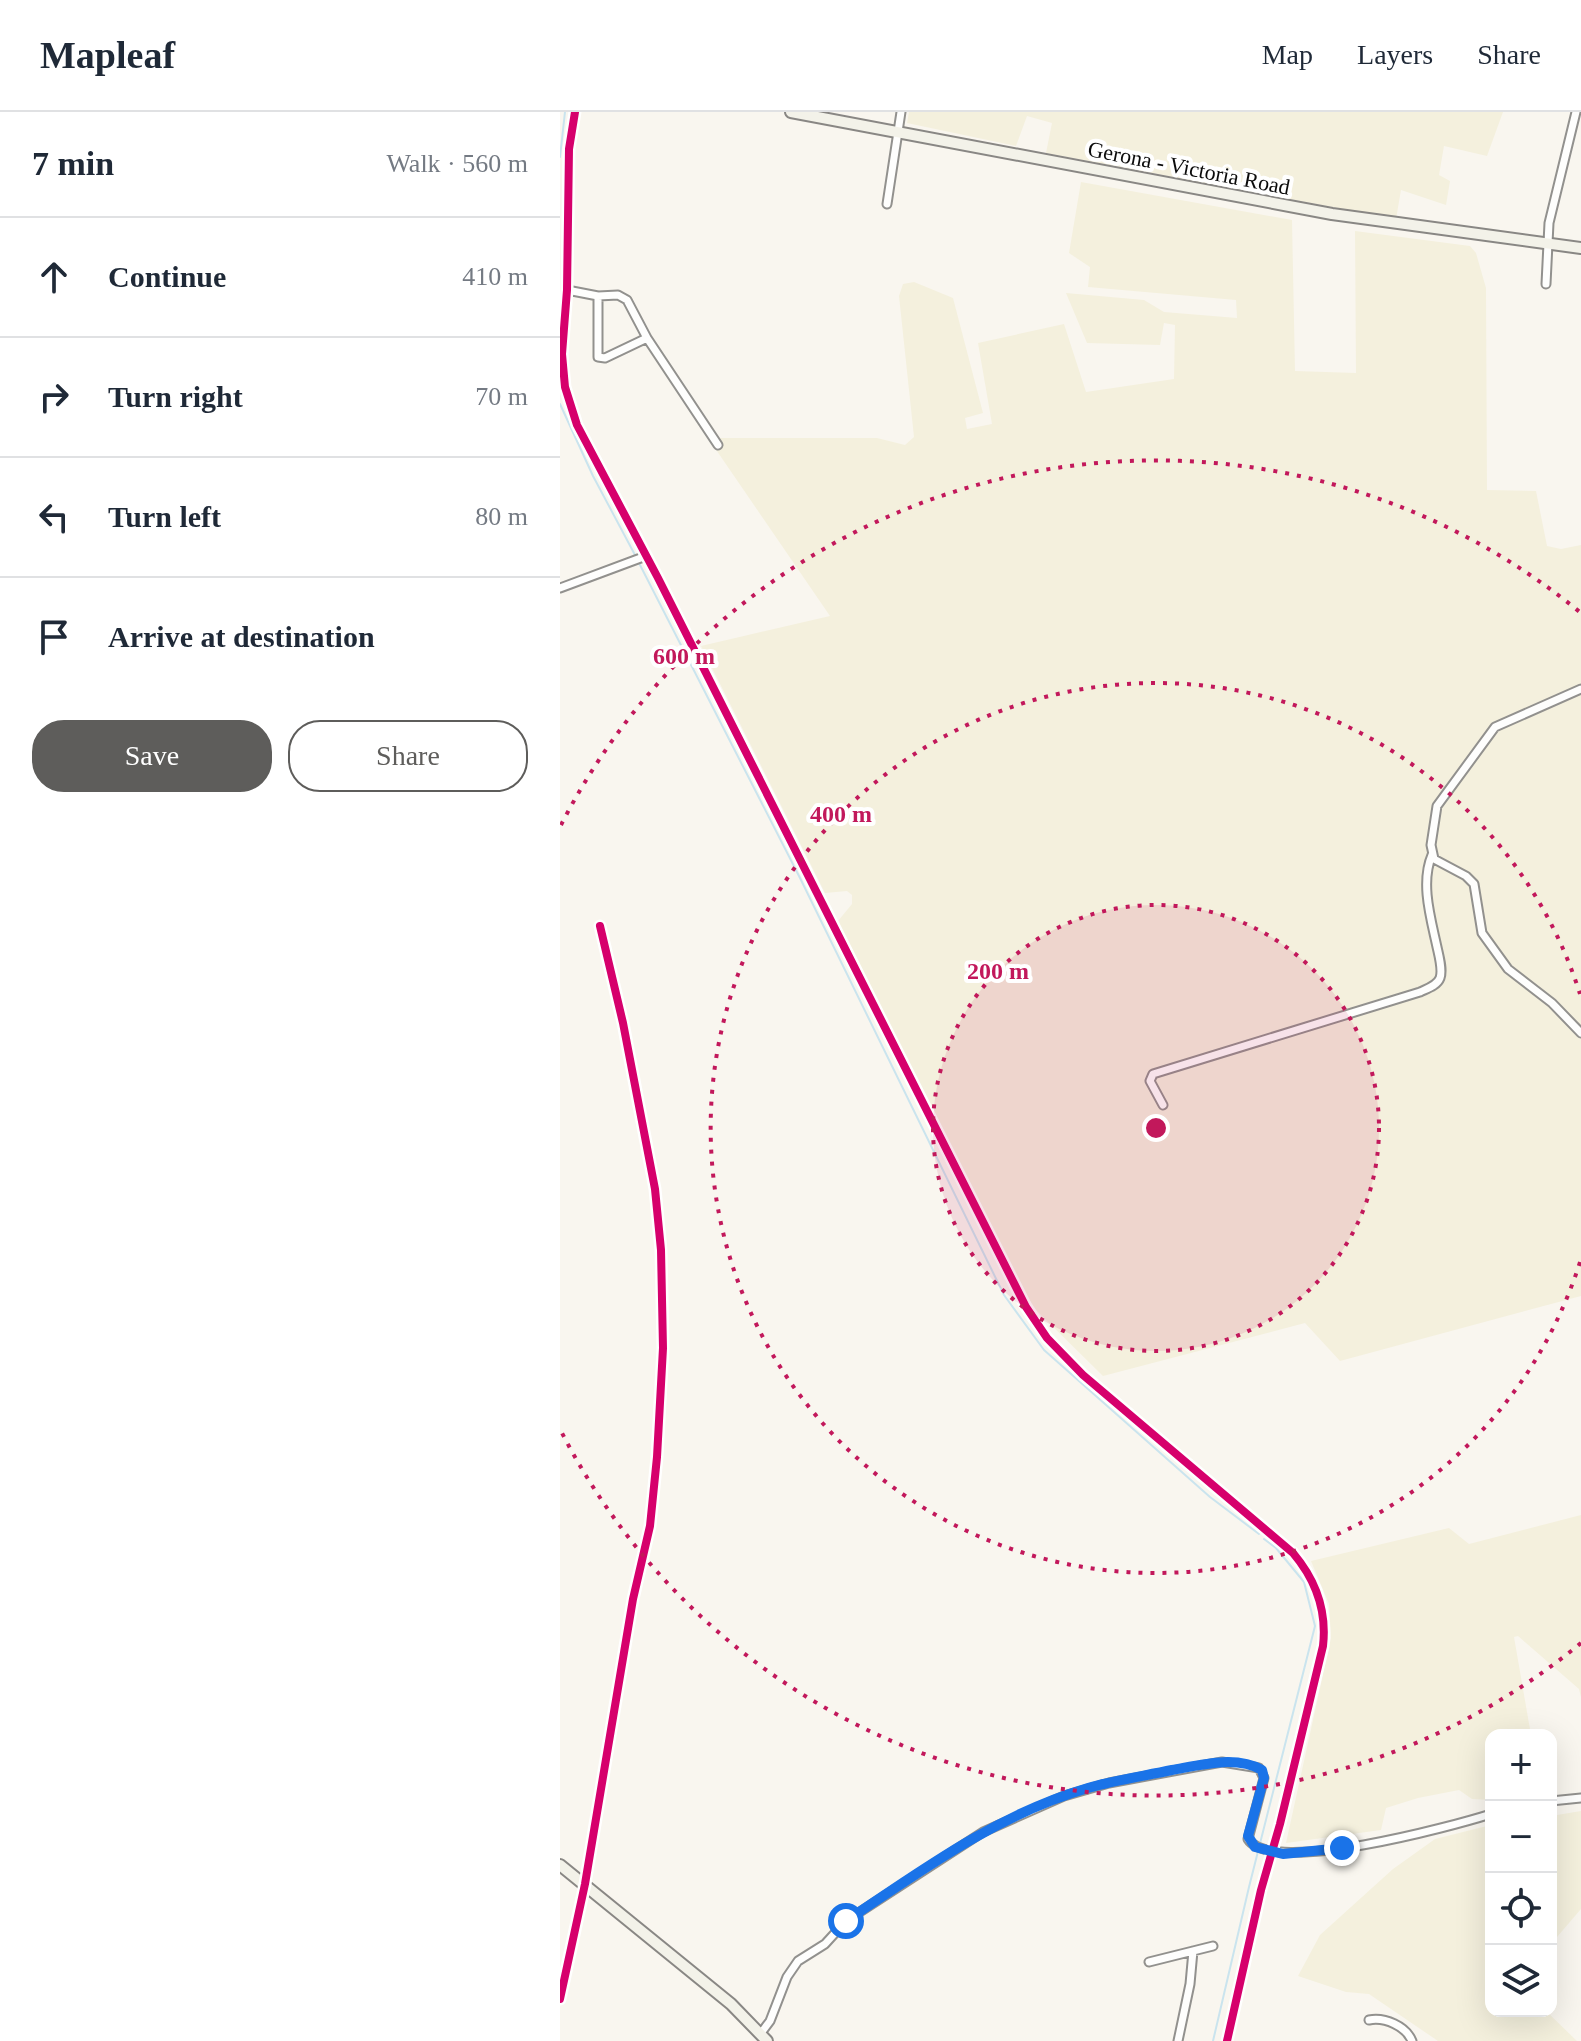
<!DOCTYPE html>
<html lang="en">
<head>
<meta charset="utf-8">
<style>
  body { margin:0; font-family:Georgia,serif; background:#f2f2f3; color:#1f2937 }
  .controls { position:absolute; right:24px; bottom:24px; display:grid; overflow:hidden; border-radius:16px; box-shadow:0 8px 32px #0002 }
  .controls button { width:72px; height:72px; display:grid; place-items:center; padding:0; border:0; border-bottom:2px solid #e0e1e3; background:#fff; color:#1f2937; font:40px sans-serif }
  .stop { position:absolute; width:24px; height:24px; margin:-18px; border:6px solid #1a73e8; border-radius:50%; background:#fff }
  .stop.end { background:#1a73e8; border-color:#fff; box-shadow:0 2px 8px #0008 }
  .list { margin:0; padding:0; list-style:none }
  h2 { display:flex; justify-content:space-between; align-items:center; height:104px; margin:0; padding:0 32px; font-size:34px }
  h2 small { font-size:26px; font-weight:400; color:#747a83 }
  .list li { display:grid; grid-template-columns:52px 1fr auto; gap:24px; align-items:center; box-sizing:border-box; height:120px; padding:0 32px; border-top:2px solid #e0e1e3 }
  .list b { display:block; font-size:30px; white-space:nowrap }
  .list em { font-size:26px; font-style:normal; color:#747a83 }
  .actions { display:flex; gap:16px; padding:24px 32px }
  .actions a { flex:1; padding:18px 0; border:2px solid #5e5d5b; border-radius:32px; text-align:center; font-size:28px; color:#5e5d5b }
  .actions .main { background:#5e5d5b; color:#fff }
  .icon { flex:none; width:44px; height:44px; fill:none; stroke:currentColor; stroke-width:2; stroke-linecap:round; stroke-linejoin:round }
  .map { position:relative; flex:none; width:1021px; height:1929px; overflow:hidden }
  header { display:flex; align-items:center; gap:48px; box-sizing:border-box; height:112px; padding:0 40px; background:#fff; border-bottom:2px solid #e0e1e3 }
  header strong { font-size:38px }
  nav { display:flex; gap:44px; margin-inline-start:auto; font-size:28px }
  main { display:flex }
  aside { flex:1; background:#fff }
  .map>svg:first-child { display:block }
  .farmland { fill:#f4f0dd }
  .lines { fill:none; stroke-linecap:round; stroke-linejoin:round }
  .stream { stroke:#cae4ee; stroke-width:2 }
  .street-casing { stroke:#92918e; stroke-width:11 }
  .secondary-casing { stroke:#898784; stroke-width:14 }
  .street { stroke:#fefefd; stroke-width:7 }
  .secondary { stroke:#f3f2e9; stroke-width:10 }
  .cycleway-casing { stroke:#fff; stroke-width:13 }
  .cycleway { stroke:#d6006c; stroke-width:8 }
  .route { stroke:#1a73e8; stroke-width:10 }
  .ring { fill:none; stroke:#c2185b; stroke-width:4; stroke-dasharray:4 8 }
  .labels { text-anchor:middle; dominant-baseline:central; stroke-width:8; stroke-linejoin:round; paint-order:stroke }
  .street-label { font-size:22px; fill:#0b0b0b; stroke:#fff }
  .centre { fill:#c2185b; stroke:#fff; stroke-width:4 }
  .ring-label { font-size:24px; text-anchor:middle; font-weight:bold; fill:#c2185b; stroke:#fff; stroke-width:8; stroke-linejoin:round; paint-order:stroke }
</style>
</head>
<body>
<header>
<strong>Mapleaf</strong>
<nav><a>Map</a><a>Layers</a><a>Share</a></nav>
</header>
<main>
<aside>
<h2>7 min<small>Walk · 560 m</small></h2>
<ul class="list">
<li><svg class="icon" aria-label="ahead" viewBox="0 0 24 24"><path d="M12 20V5M6 11l6-6 6 6"/></svg><div><b>Continue</b></div><em>410 m</em></li>
<li><svg class="icon" aria-label="right" viewBox="0 0 24 24"><path d="M7 20v-9h11M14 6l5 5-5 5"/></svg><div><b>Turn right</b></div><em>70 m</em></li>
<li><svg class="icon" aria-label="left" viewBox="0 0 24 24"><path d="M17 20v-9H6M10 6l-5 5 5 5"/></svg><div><b>Turn left</b></div><em>80 m</em></li>
<li><svg class="icon" aria-label="arrive" viewBox="0 0 24 24"><path d="M6 21V4h12l-3 4 3 4H6"/></svg><div><b>Arrive at destination</b></div></li>
</ul>
<div class="actions"><a class="main">Save</a><a>Share</a></div>
</aside>
<div class="map">
<svg width="1021" height="1929" viewBox="0 0 1021 1929">
  <rect width="100%" height="100%" fill="#f9f6ef"/>
  <!-- farmland -->
  <path class="farmland" d="M 349,0 L 943,0 L 927,44 L 884,34 L 879,63 L 890,69 L 886,93 L 841,78 L 836,107 L 486,41 L 492,11 L 467,4 L 456,34 L 347,11 Z
    M 521,70 L 732,108 L 735,259 L 796,261 L 795,119 L 910,134 L 916,141 L 926,176 L 927,378 L 976,379 L 987,434 L 1001,437 L 1021,433 L 1021,1184 L 780,1249 L 745,1211 L 543,1264 L 476,1198 L 456,1166 L 283,823 L 278,809 L 292,792 L 292,783 L 287,779 L 265,781 L 141,534 L 270,504 L 148,326 L 317,326 L 345,333 L 354,325 L 339,184 L 343,172 L 354,170 L 393,186 L 423,301 L 405,306 L 407,317 L 432,312 L 418,231 L 504,212 L 526,280 L 614,267 L 615,213 L 604,211 L 600,233 L 527,231 L 506,181 L 584,188 L 604,200 L 677,206 L 676,188 L 528,175 L 530,155 L 509,141 Z
    M 1021,1403 L 1021,1585 L 1019,1577 L 958,1524 L 954,1525 L 971,1623 L 931,1623 L 931,1688 L 912,1687 L 899,1678 L 858,1686 L 826,1696 L 821,1718 L 726,1731 L 771,1526 L 769,1492 L 751,1449 L 889,1416 L 909,1432 Z
    M 1021,1699 L 1021,1797 L 991,1832 L 991,1704 Z
    M 931,1713 L 931,1899 L 986,1899 L 1017,1929 L 878,1929 L 809,1882 L 786,1880 L 738,1864 L 760,1823 L 833,1757 L 875,1727 Z"/>
  <g class="lines">
    <!-- stream -->
    <path class="stream" d="M 0,45 L 5,0
      M 0,292 L 33,364 L 75,443
      M 79,451 L 240,766 L 444,1183 L 484,1238 L 650,1385 L 699,1422
      M 653,1929 L 689,1775 L 755,1514 L 744,1470 L 716,1436 L 704,1427"/>
    <defs>
      <path id="street" d="M 15,0 L 9,37 L 7,178 L 2,242 L 5,275 L 17,313 L 98,466 L 466,1195 L 487,1226 L 523,1263 L 733,1441 C 755,1467 767,1499 763,1534 L 720,1712 L 701,1778 L 667,1929
        M 327,92 L 341,0
        M 986,172 L 989,111 L 1016,0
        M 7,178 L 38,184 L 58,183 L 67,188 L 87,226 L 158,333
        M 38,184 L 38,245 L 45,246 L 87,226
        M 0,476 L 86,444
        M 1021,577 L 935,615 L 877,694 L 871,733 L 874,747 L 906,764 L 914,772 L 922,821 L 948,857 L 992,891 L 1021,921
        M 603,993 L 590,969 L 593,962 L 860,880 C 866,877 877,874 880,866 C 883,858 879,844 877,835 C 871,807 860,771 872,743
        M 991,1689 L 1021,1686
        M 589,1850 L 653,1834
        M 0,1887 L 25,1772 L 73,1487 L 90,1414 L 97,1345 L 103,1236 L 101,1138 L 95,1077 L 63,911 L 40,814
        M 809,1908 C 825,1905 846,1914 852,1929
        M 201,1921 L 210,1909 L 227,1865 L 238,1849 L 265,1832 L 286,1809 L 423,1720 L 504,1684 L 549,1671 L 662,1650 L 699,1656 L 704,1666 L 688,1727 C 711,1764 893,1714 931,1702
        M 618,1929 L 630,1872 L 633,1839"/>
      <path id="secondary" d="M 231,0 L 772,102 L 1021,136
        M 0,1753 L 171,1892 L 207,1929"/>
    </defs>
    <!-- street casing -->
    <use href="#street" class="street-casing"/>
    <!-- secondary casing -->
    <use href="#secondary" class="secondary-casing"/>
    <!-- street -->
    <use href="#street" class="street"/>
    <!-- secondary -->
    <use href="#secondary" class="secondary"/>
    <defs>
      <path id="cycleway" d="M 15,0 L 9,37 L 7,178 L 2,242 L 5,275 L 17,313 L 98,466 L 466,1195 L 487,1226 L 523,1263 L 733,1441 C 755,1467 767,1499 763,1534 L 720,1712 L 701,1778 L 667,1929
        M 0,1887 L 25,1772 L 73,1487 L 90,1414 L 97,1345 L 103,1236 L 101,1138 L 95,1077 L 63,911 L 40,814"/>
    </defs>
    <!-- cycleway casing -->
    <use href="#cycleway" class="cycleway-casing"/>
    <!-- cycleway -->
    <use href="#cycleway" class="cycleway"/>
  </g>
  <g class="lines">
    <!-- route -->
    <path class="route" d="M 286,1809 C 362,1758 438,1702 528,1676 C 555,1668 584,1664 612,1658 C 640,1653 676,1643 702,1658 L 704,1666 L 688,1724 L 695,1735 L 723,1742 L 782,1736"/>
  </g>
  <!-- distance rings -->
  <circle cx="596" cy="1016" r="223" fill="#c2185b" fill-opacity=".12"/>
  <g class="ring">
    <circle cx="596" cy="1016" r="223"/>
    <path d="M1020 1150A445 445 0 1 1 1020 882"/>
    <path d="M1021 1531A668 668 0 0 1 1 1319M1 713A668 668 0 0 1 1021 501"/>
  </g>
  <g class="labels">
    <!-- street labels -->
    <g class="street-label">
      <text transform="translate(629 56) rotate(11)">Gerona - Victoria Road</text>
    </g>
  </g>
  <circle cx="596" cy="1016" r="12" class="centre"/>
  <g class="ring-label">
    <text x="124" y="552">600 m</text>
    <text x="281" y="710">400 m</text>
    <text x="438" y="867">200 m</text>
  </g>
</svg>
<div class="controls">
<button>+</button>
<button>−</button>
<button><svg class="icon" aria-label="locate" viewBox="0 0 24 24"><circle cx="12" cy="12" r="6"/><path d="M12 2v4M12 18v4M2 12h4M18 12h4"/></svg></button>
<button><svg class="icon" aria-label="layers" viewBox="0 0 24 24"><path d="M12 4l9 5-9 5-9-5zM3 14l9 5 9-5"/></svg></button>
</div>
<div class="stop" style="left:286px;top:1809px"></div>
<div class="stop end" style="left:782px;top:1736px"></div>
</div>
</main>
</body>
</html>
